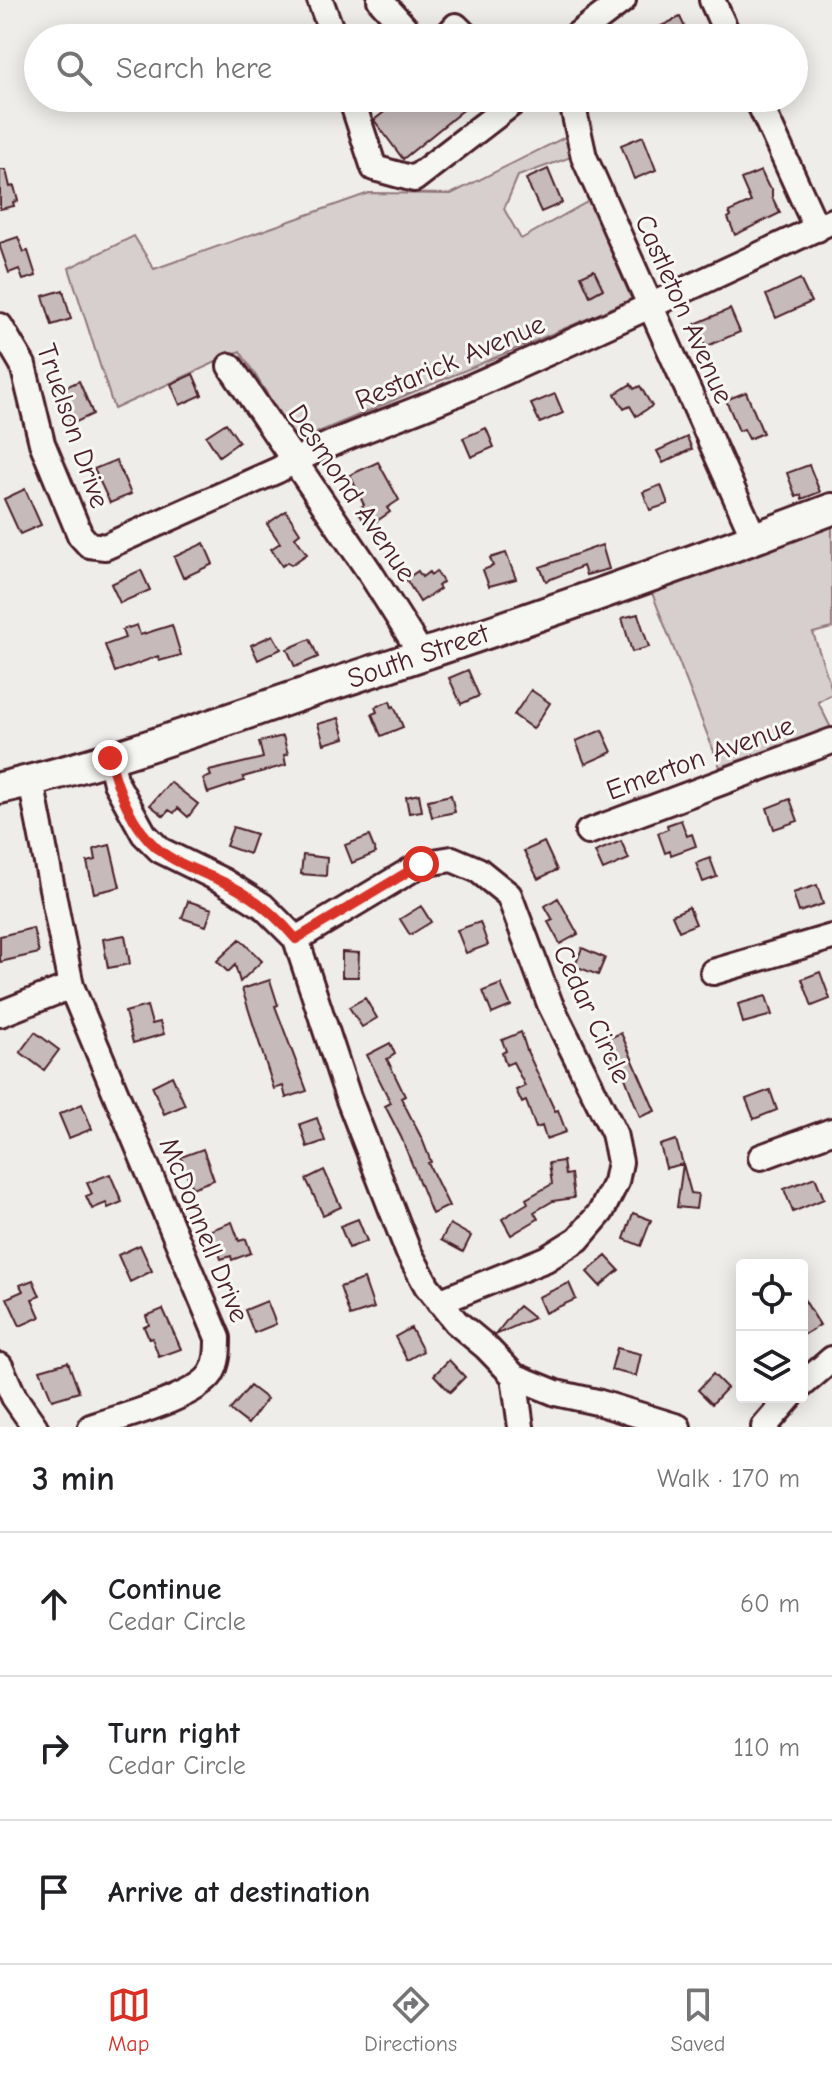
<!DOCTYPE html>
<html lang="en">
<head>
<meta charset="utf-8">
<style>
  body { margin:0; font-family:"Comic Neue",sans-serif; background:#f6f6f6; color:#202124 }
  .controls { position:absolute; right:24px; bottom:24px; display:grid; overflow:hidden; border-radius:8px; box-shadow:0 4px 20px #0003 }
  .controls button { width:72px; height:72px; display:grid; place-items:center; padding:0; border:0; border-bottom:2px solid #e0e0e0; background:#fff; color:#202124; font:40px sans-serif }
  .stop { position:absolute; width:24px; height:24px; margin:-18px; border:6px solid #d93025; border-radius:50%; background:#fff }
  .stop.end { background:#d93025; border-color:#fff; box-shadow:0 2px 8px #0008 }
  .list { margin:0; padding:0; list-style:none }
  h2 { display:flex; justify-content:space-between; align-items:center; height:104px; margin:0; padding:0 32px; font-size:34px }
  h2 small { font-size:26px; font-weight:400; color:#757577 }
  .list li { display:grid; grid-template-columns:52px 1fr auto; gap:24px; align-items:center; box-sizing:border-box; height:144px; padding:0 32px; border-top:2px solid #e0e0e0 }
  .list b { display:block; font-size:30px; white-space:nowrap }
  .list p { margin:0; font-size:26px; white-space:nowrap; color:#757577 }
  .list em { font-size:26px; font-style:normal; color:#757577 }
  .icon { flex:none; width:44px; height:44px; fill:none; stroke:currentColor; stroke-width:2; stroke-linecap:round; stroke-linejoin:round }
  .map { position:relative; flex:none; width:832px; height:1427px; overflow:hidden }
  .search { position:absolute; background:#fff; box-shadow:0 4px 20px #0003; left:24px; right:24px; top:24px; height:88px; display:flex; align-items:center; gap:20px; box-sizing:border-box; padding:0 28px; border-radius:44px; color:#757577; font-size:30px }
  .sheet { height:536px; background:#fff }
  nav { display:flex; justify-content:space-around; align-items:center; box-sizing:border-box; height:112px; border-top:2px solid #e0e0e0; background:#fff; font-size:22px; color:#757577 }
  nav a { display:grid; justify-items:center; gap:4px }
  nav .on { color:#d93025 }
  .map>svg:first-child { display:block }
  .green { fill:#d7cfce; stroke:#90777c; stroke-width:2 }
  .building { fill:#c6babb; stroke:#4a1f2b; stroke-width:2 }
  .lines { fill:none; stroke-linecap:round; stroke-linejoin:round }
  .minor-casing { stroke:#4a1f2b; stroke-width:30 }
  .major-casing { stroke:#4a1f2b; stroke-width:36 }
  .minor { stroke:#f6f6f2; stroke-width:24 }
  .major { stroke:#f6f6f2; stroke-width:30 }
  .route { stroke:#d93025; stroke-width:10 }
  .labels { text-anchor:middle; dominant-baseline:central; stroke-width:6; stroke-linejoin:round; paint-order:stroke }
  .street-label { font-size:28px; fill:#4a1f2b; stroke:#f6f6f2 }
</style>
</head>
<body>
<div class="map">
<svg width="832" height="1427" viewBox="0 0 832 1427">
  <rect width="100%" height="100%" fill="#efedea"/>
  <filter id="ink" filterUnits="userSpaceOnUse"><feTurbulence type="fractalNoise" baseFrequency=".0125" numOctaves="2"/><feDisplacementMap in="SourceGraphic" scale="16" xChannelSelector="R" yChannelSelector="G"/><feConvolveMatrix kernelMatrix="1 2 1 2 8 2 1 2 1" color-interpolation-filters="sRGB"/></filter>
  <g filter="url(#ink)">
    <!-- green -->
    <path class="green" d="M 565,137 L 574,156 L 518,176 L 504,209 L 521,239 L 589,201 L 632,300 L 297,441 L 240,351 L 114,409 L 69,268 L 134,236 L 154,269 L 369,193 L 451,194 Z
      M 832,523 L 832,628 L 813,633 L 832,690 L 832,694 L 818,702 L 832,730 L 720,767 L 652,593 Z"/>
    <!-- building -->
    <path class="building" d="M 680,17 L 690,38 L 664,38 L 659,27 Z
      M 402,98 L 478,98 L 403,159 L 374,120 Z
      M 643,136 L 656,170 L 634,179 L 621,145 Z
      M 548,169 L 562,203 L 541,212 L 526,179 Z
      M 0,170 L 6,170 L 10,187 L 14,186 L 18,201 L 13,202 L 14,206 L 0,209 Z
      M 761,171 L 768,186 L 772,189 L 772,197 L 780,213 L 735,235 L 728,218 L 731,216 L 729,212 L 751,202 L 741,179 Z
      M 18,237 L 24,252 L 28,251 L 36,276 L 23,280 L 19,269 L 9,273 L 0,247 L 0,243 Z
      M 594,270 L 603,289 L 590,296 L 581,276 Z
      M 800,279 L 811,302 L 776,318 L 766,295 Z
      M 63,290 L 71,319 L 52,325 L 43,296 Z
      M 730,309 L 740,332 L 705,347 L 695,324 Z
      M 193,374 L 202,395 L 180,405 L 171,384 Z
      M 79,381 L 93,414 L 72,424 L 57,391 Z
      M 631,384 L 634,389 L 640,386 L 652,406 L 636,416 L 630,406 L 624,409 L 615,394 Z
      M 746,392 L 763,433 L 749,439 L 744,429 L 739,431 L 726,400 Z
      M 555,394 L 563,413 L 540,423 L 531,404 Z
      M 226,423 L 239,442 L 219,456 L 206,436 Z
      M 486,428 L 494,447 L 471,457 L 463,438 Z
      M 687,437 L 692,449 L 663,463 L 657,451 Z
      M 116,460 L 131,494 L 110,503 L 94,469 Z
      M 378,462 L 399,500 L 387,508 L 390,512 L 368,527 L 357,510 L 364,505 L 350,475 Z
      M 809,465 L 820,492 L 802,499 L 801,495 L 796,497 L 787,473 Z
      M 661,485 L 668,504 L 650,510 L 643,492 Z
      M 25,489 L 41,525 L 20,534 L 4,499 Z
      M 286,511 L 300,533 L 295,537 L 307,554 L 291,565 L 288,562 L 282,566 L 271,549 L 280,543 L 267,524 Z
      M 204,543 L 213,564 L 183,578 L 174,557 Z
      M 602,545 L 609,569 L 586,575 L 583,566 L 546,581 L 540,567 Z
      M 506,553 L 516,579 L 489,586 L 483,570 L 493,566 L 490,558 Z
      M 141,570 L 150,590 L 120,603 L 111,584 Z
      M 418,571 L 422,577 L 429,572 L 431,575 L 436,571 L 443,582 L 438,586 L 440,589 L 420,602 L 406,579 Z
      M 638,614 L 649,647 L 632,652 L 622,618 Z
      M 137,625 L 140,635 L 172,625 L 181,655 L 159,661 L 158,656 L 115,672 L 105,645 L 125,638 L 122,630 Z
      M 273,635 L 281,649 L 258,660 L 251,645 Z
      M 310,639 L 318,657 L 295,667 L 287,649 Z
      M 468,670 L 479,696 L 461,704 L 449,678 Z
      M 531,690 L 550,703 L 533,729 L 514,715 Z
      M 390,701 L 392,707 L 394,706 L 403,727 L 381,736 L 372,714 L 377,712 L 375,707 Z
      M 339,718 L 345,738 L 324,744 L 318,724 Z
      M 602,730 L 612,752 L 585,764 L 576,741 Z
      M 283,736 L 288,754 L 284,755 L 286,765 L 243,777 L 244,781 L 208,793 L 203,779 L 211,776 L 209,771 L 263,758 L 259,742 Z
      M 170,782 L 198,804 L 188,817 L 178,808 L 174,813 L 169,810 L 164,816 L 150,805 Z
      M 419,794 L 422,811 L 409,813 L 406,797 Z
      M 451,795 L 455,812 L 432,817 L 428,800 Z
      M 790,799 L 798,821 L 774,829 L 767,808 Z
      M 681,820 L 687,836 L 692,834 L 696,846 L 671,855 L 670,851 L 665,853 L 658,833 L 668,829 L 667,825 Z
      M 233,827 L 256,834 L 249,854 L 226,846 Z
      M 369,836 L 376,853 L 352,863 L 345,845 Z
      M 621,841 L 629,859 L 603,870 L 595,852 Z
      M 544,842 L 557,870 L 538,879 L 524,851 Z
      M 110,845 L 120,887 L 94,893 L 87,862 L 96,860 L 94,849 Z
      M 303,855 L 327,858 L 326,876 L 301,874 Z
      M 710,858 L 717,877 L 703,882 L 696,863 Z
      M 817,885 L 823,904 L 799,912 L 793,893 Z
      M 558,898 L 578,934 L 560,944 L 548,922 L 553,920 L 545,906 Z
      M 188,901 L 212,909 L 206,926 L 182,918 Z
      M 421,906 L 431,922 L 410,935 L 400,919 Z
      M 689,907 L 696,924 L 679,931 L 672,915 Z
      M 480,922 L 488,945 L 466,953 L 457,930 Z
      M 33,928 L 39,953 L 0,962 L 0,936 Z
      M 125,935 L 130,964 L 108,968 L 103,939 Z
      M 240,939 L 262,961 L 240,982 L 235,965 L 228,972 L 217,961 Z
      M 582,948 L 605,958 L 598,975 L 575,966 Z
      M 342,952 L 359,953 L 358,977 L 342,977 Z
      M 820,972 L 830,999 L 812,1006 L 802,979 Z
      M 270,980 L 278,1005 L 275,1006 L 307,1091 L 286,1098 L 283,1086 L 274,1089 L 242,989 Z
      M 501,984 L 511,1006 L 492,1014 L 483,991 Z
      M 766,996 L 772,1015 L 743,1023 L 738,1004 Z
      M 365,998 L 377,1018 L 362,1027 L 349,1007 Z
      M 147,1006 L 152,1024 L 160,1022 L 164,1034 L 133,1043 L 125,1012 Z
      M 35,1032 L 59,1050 L 44,1070 L 20,1052 Z
      M 521,1032 L 527,1051 L 555,1111 L 558,1110 L 566,1132 L 546,1139 L 542,1126 L 536,1128 L 526,1101 L 522,1103 L 516,1090 L 525,1086 L 513,1062 L 506,1065 L 502,1053 L 506,1051 L 502,1040 Z
      M 621,1033 L 655,1111 L 640,1117 L 622,1070 L 618,1072 L 608,1048 L 612,1046 L 609,1038 Z
      M 390,1043 L 395,1054 L 387,1059 L 405,1096 L 401,1098 L 422,1139 L 431,1162 L 428,1163 L 449,1206 L 432,1214 L 401,1137 L 385,1106 L 391,1103 L 367,1055 Z
      M 172,1076 L 185,1105 L 164,1114 L 152,1086 Z
      M 770,1090 L 777,1110 L 754,1119 L 746,1099 Z
      M 82,1104 L 92,1129 L 69,1138 L 59,1114 Z
      M 317,1118 L 325,1141 L 307,1147 L 300,1124 Z
      M 676,1140 L 683,1164 L 666,1168 L 660,1145 Z
      M 203,1149 L 214,1180 L 192,1188 L 181,1157 Z
      M 563,1161 L 565,1175 L 571,1174 L 574,1198 L 553,1201 L 534,1212 L 538,1219 L 511,1235 L 502,1219 L 528,1203 L 526,1199 L 552,1184 L 549,1163 Z
      M 683,1164 L 691,1193 L 698,1194 L 696,1209 L 677,1207 Z
      M 324,1170 L 341,1207 L 323,1215 L 306,1179 Z
      M 110,1174 L 122,1202 L 108,1208 L 106,1203 L 92,1209 L 86,1196 L 92,1194 L 87,1183 Z
      M 815,1177 L 824,1199 L 793,1212 L 784,1189 Z
      M 633,1213 L 651,1220 L 641,1246 L 624,1239 Z
      M 358,1219 L 367,1241 L 349,1248 L 340,1226 Z
      M 232,1222 L 239,1241 L 246,1239 L 251,1253 L 232,1260 L 231,1256 L 221,1259 L 211,1230 Z
      M 450,1224 L 471,1236 L 463,1252 L 441,1240 Z
      M 140,1245 L 152,1271 L 130,1282 L 118,1255 Z
      M 606,1256 L 619,1270 L 600,1286 L 587,1272 Z
      M 364,1279 L 374,1308 L 350,1316 L 340,1287 Z
      M 33,1280 L 40,1296 L 32,1299 L 40,1317 L 20,1326 L 7,1298 L 23,1291 L 20,1285 Z
      M 569,1283 L 576,1299 L 545,1313 L 538,1297 Z
      M 802,1296 L 820,1325 L 802,1336 Z
      M 267,1301 L 276,1324 L 254,1333 L 245,1310 Z
      M 519,1306 L 534,1318 L 495,1335 L 515,1310 Z
      M 163,1309 L 181,1349 L 159,1357 L 152,1338 L 149,1339 L 144,1327 L 149,1325 L 146,1316 Z
      M 411,1328 L 423,1351 L 407,1360 L 395,1337 Z
      M 617,1348 L 641,1354 L 636,1376 L 611,1370 Z
      M 449,1360 L 465,1377 L 450,1392 L 434,1375 Z
      M 68,1362 L 79,1392 L 52,1400 L 40,1370 Z
      M 713,1374 L 727,1388 L 712,1404 L 698,1390 Z
      M 250,1386 L 267,1399 L 248,1424 L 230,1410 Z"/>
    <g class="lines">
      <defs>
        <path id="minor" d="M 320,0 L 334,38
          M 380,0 L 414,38
          M 712,0 L 729,38
          M 445,38 L 456,26 L 468,38
          M 573,38 L 623,0
          M 351,98 L 374,168 L 414,179 L 519,98
          M 571,98 L 584,157 L 755,540
          M 757,98 L 817,229
          M 0,326 L 23,365 L 42,443 L 80,535 L 89,545 L 105,547 L 278,470 C 336,437 401,418 462,391 C 586,336 709,279 832,221
          M 230,366 L 369,571 L 422,655
          M 110,758 L 116,783 L 144,834 L 160,850 L 223,881 L 263,906 L 296,939 L 348,1097 L 408,1251 L 427,1286 L 456,1322 L 486,1347 L 514,1376 L 556,1393 L 597,1402 L 678,1427
          M 31,781 L 71,986 L 218,1338 C 218,1350 218,1363 211,1374 C 195,1398 119,1417 91,1427
          M 588,832 L 832,741
          M 296,939 L 421,864 L 452,859 L 478,870 L 509,895 L 550,1004 L 614,1133 L 620,1162 L 616,1182 L 601,1212 L 578,1239 L 546,1259 L 439,1302
          M 713,972 L 832,937
          M 0,1014 L 71,986
          M 761,1157 L 832,1131
          M 0,1366 L 14,1397 L 35,1427
          M 514,1376 L 521,1427
          M 802,1385 L 832,1359
          M 764,1427 L 790,1397"/>
        <path id="major" d="M 0,788 C 108,763 213,724 318,689 C 490,633 662,574 832,509"/>
      </defs>
      <!-- minor casing -->
      <use href="#minor" class="minor-casing"/>
      <!-- major casing -->
      <use href="#major" class="major-casing"/>
      <!-- minor -->
      <use href="#minor" class="minor"/>
      <!-- major -->
      <use href="#major" class="major"/>
    </g>
  </g>
  <g class="lines" filter="url(#ink)">
    <!-- route -->
    <path class="route" d="M 110,758 C 117,789 133,828 158,849 C 175,863 199,871 219,880 C 249,893 275,914 296,939 L 421,864"/>
  </g>
  <g class="labels">
    <!-- street labels -->
    <g class="street-label">
      <text transform="translate(684 309) rotate(66)">Castleton Avenue</text>
      <text transform="translate(450 362) rotate(-23)">Restarick Avenue</text>
      <text transform="translate(73 426) rotate(71)">Truelson Drive</text>
      <text transform="translate(352 493) rotate(56)">Desmond Avenue</text>
      <text transform="translate(418 656) rotate(-19)">South Street</text>
      <text transform="translate(700 758) rotate(-20)">Emerton Avenue</text>
      <text transform="translate(592 1014) rotate(65)">Cedar Circle</text>
      <text transform="translate(204 1230) rotate(68)">McDonnell Drive</text>
    </g>
  </g>
</svg>
<div class="controls">
<button><svg class="icon" aria-label="locate" viewBox="0 0 24 24"><circle cx="12" cy="12" r="6"/><path d="M12 2v4M12 18v4M2 12h4M18 12h4"/></svg></button>
<button><svg class="icon" aria-label="layers" viewBox="0 0 24 24"><path d="M12 4l9 5-9 5-9-5zM3 14l9 5 9-5"/></svg></button>
</div>
<div class="stop" style="left:421px;top:864px"></div>
<div class="stop end" style="left:110px;top:758px"></div>
<div class="search"><svg class="icon" aria-label="search" viewBox="0 0 24 24"><circle cx="10" cy="10" r="6"/><path d="M15 15l6 6"/></svg>Search here</div>
</div>
<section class="sheet">
<h2>3 min<small>Walk · 170 m</small></h2>
<ul class="list">
<li><svg class="icon" aria-label="ahead" viewBox="0 0 24 24"><path d="M12 20V5M6 11l6-6 6 6"/></svg><div><b>Continue</b><p>Cedar Circle</p></div><em>60 m</em></li>
<li><svg class="icon" aria-label="right" viewBox="0 0 24 24"><path d="M7 20v-9h11M14 6l5 5-5 5"/></svg><div><b>Turn right</b><p>Cedar Circle</p></div><em>110 m</em></li>
<li><svg class="icon" aria-label="arrive" viewBox="0 0 24 24"><path d="M6 21V4h12l-3 4 3 4H6"/></svg><div><b>Arrive at destination</b></div></li>
</ul>
</section>
<nav>
<a class="on"><svg class="icon" aria-label="map" viewBox="0 0 24 24"><path d="M3 6l6-2 6 2 6-2v14l-6 2-6-2-6 2zM9 4v14M15 6v14"/></svg>Map</a>
<a><svg class="icon" aria-label="directions" viewBox="0 0 24 24"><path d="M12 3l9 9-9 9-9-9zM9 14v-3h6M13 9l2 2-2 2"/></svg>Directions</a>
<a><svg class="icon" aria-label="saved" viewBox="0 0 24 24"><path d="M7 4h10v16l-5-4-5 4z"/></svg>Saved</a>
</nav>
</body>
</html>
